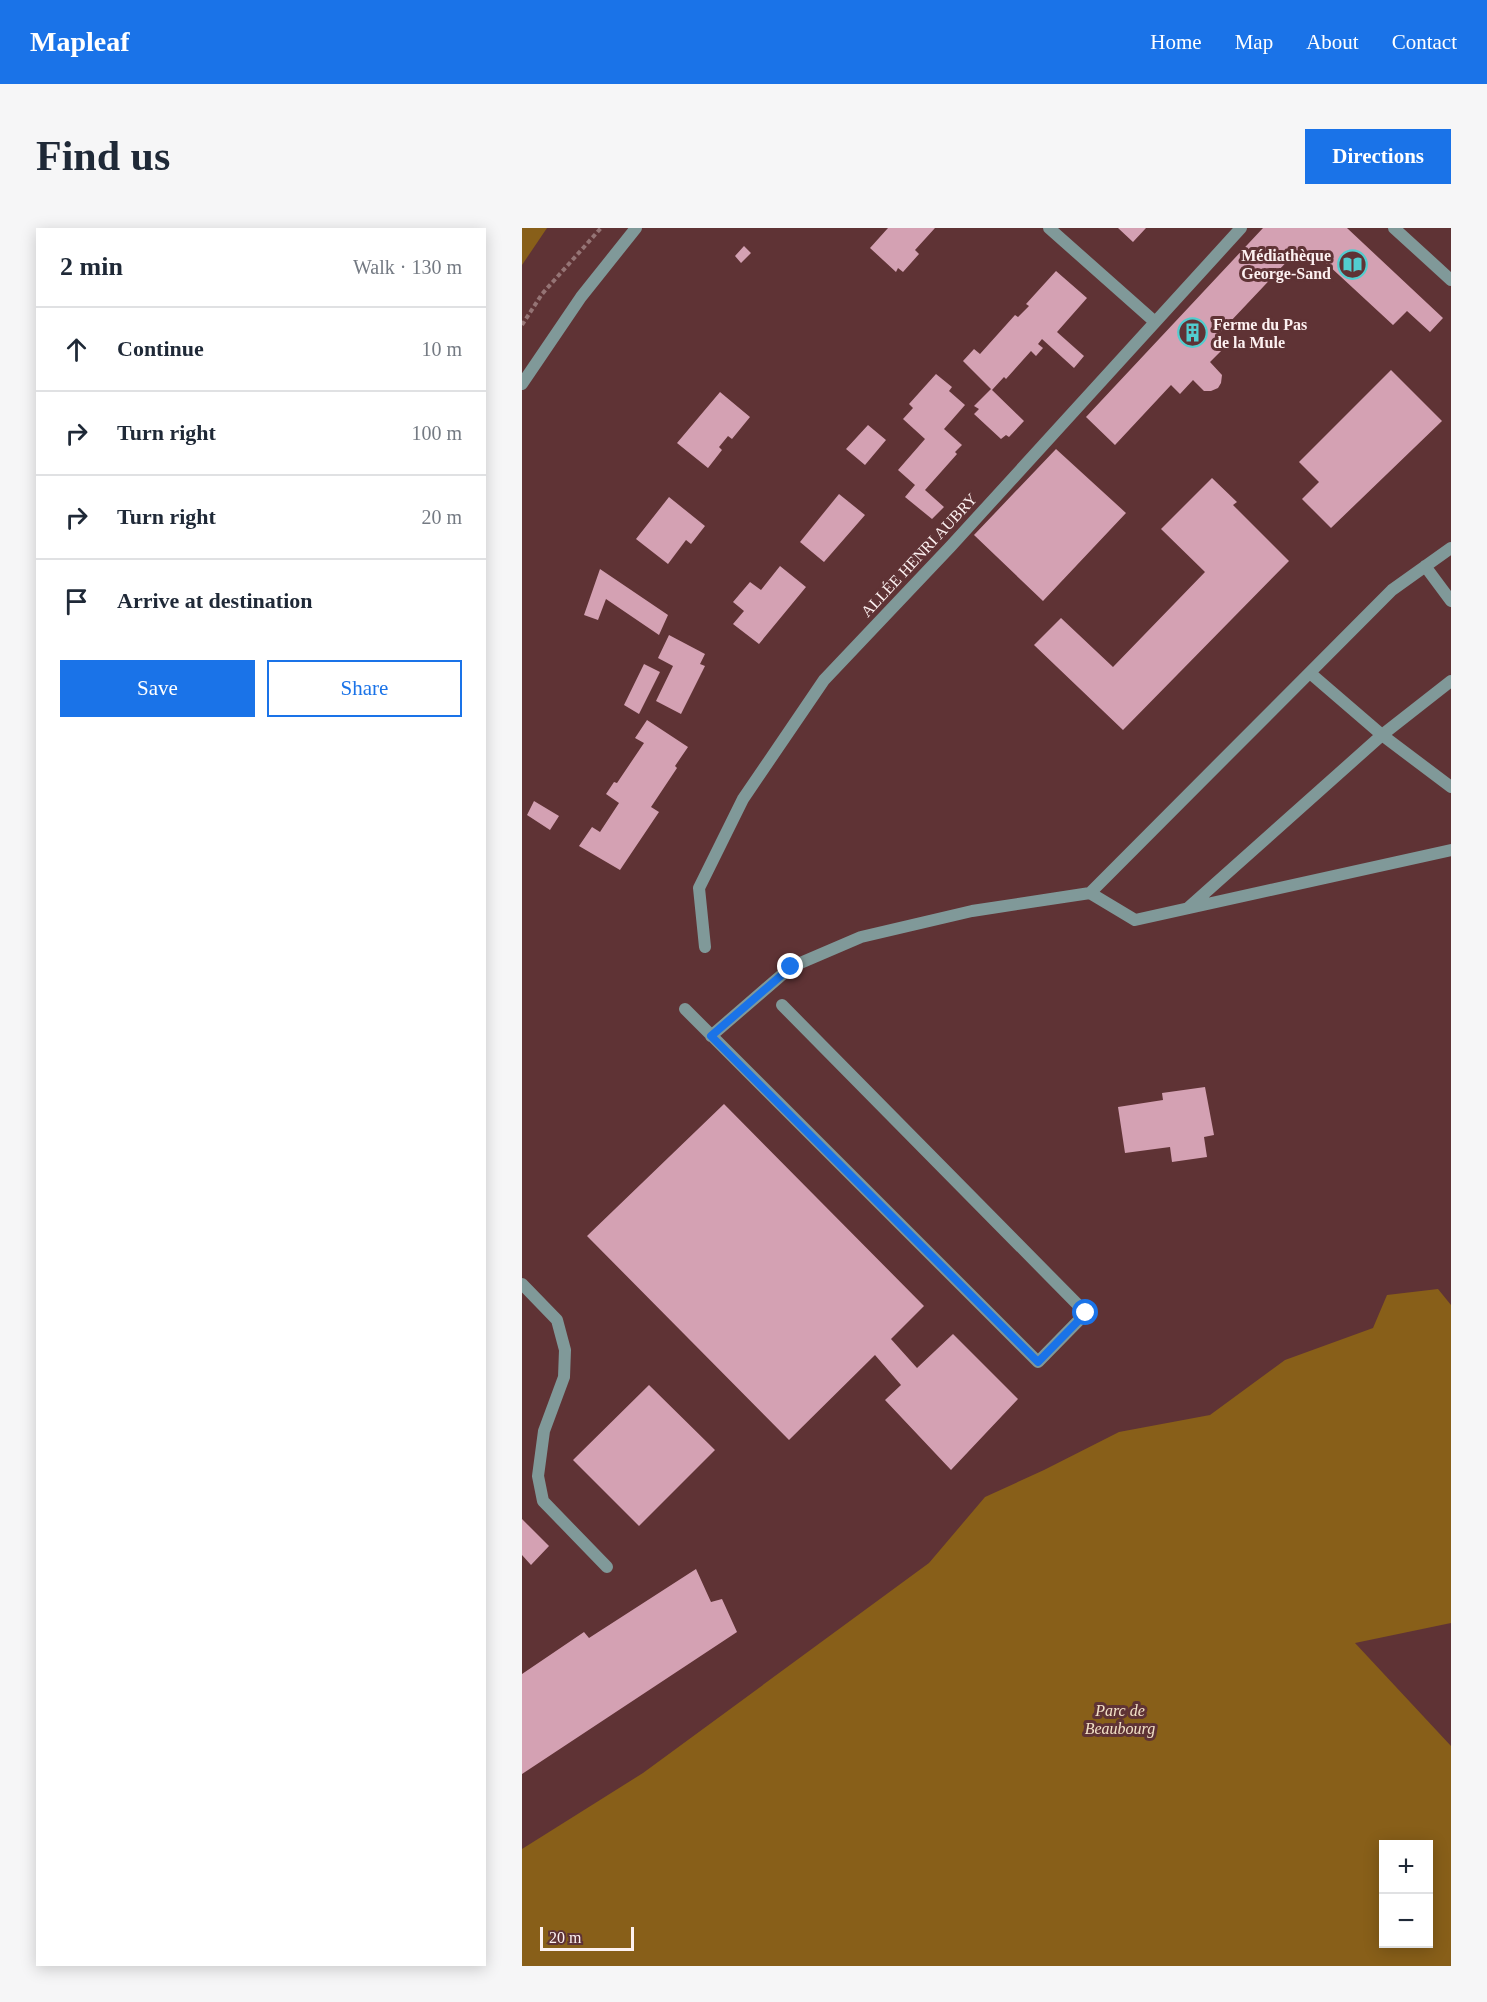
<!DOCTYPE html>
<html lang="en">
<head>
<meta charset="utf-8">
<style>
  body { margin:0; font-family:Georgia,serif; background:#f6f6f7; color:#1f2937 }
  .controls { position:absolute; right:18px; bottom:18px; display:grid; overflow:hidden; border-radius:0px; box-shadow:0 3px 15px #0003 }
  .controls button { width:54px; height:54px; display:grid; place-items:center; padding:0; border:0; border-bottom:2px solid #e0e1e3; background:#fff; color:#1f2937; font:30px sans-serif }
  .scale { position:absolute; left:18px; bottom:15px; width:94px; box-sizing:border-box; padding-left:6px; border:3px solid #fdf1f1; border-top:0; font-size:16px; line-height:21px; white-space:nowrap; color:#fdf1f1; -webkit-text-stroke:4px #5f3335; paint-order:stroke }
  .stop { position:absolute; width:18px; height:18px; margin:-14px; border:4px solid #1a73e8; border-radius:50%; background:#fff }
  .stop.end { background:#1a73e8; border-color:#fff; box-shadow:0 2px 6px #0008 }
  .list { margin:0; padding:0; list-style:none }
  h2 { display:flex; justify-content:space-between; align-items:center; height:78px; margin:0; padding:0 24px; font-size:26px }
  h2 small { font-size:20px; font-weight:400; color:#747a83 }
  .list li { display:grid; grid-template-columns:39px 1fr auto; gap:18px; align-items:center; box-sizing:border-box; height:84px; padding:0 24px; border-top:2px solid #e0e1e3 }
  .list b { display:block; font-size:22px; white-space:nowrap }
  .list em { font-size:20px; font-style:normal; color:#747a83 }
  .actions { display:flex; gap:12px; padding:18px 24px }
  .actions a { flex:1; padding:14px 0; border:2px solid #1a73e8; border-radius:0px; text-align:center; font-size:21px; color:#1a73e8 }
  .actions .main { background:#1a73e8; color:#fff }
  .icon { flex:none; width:33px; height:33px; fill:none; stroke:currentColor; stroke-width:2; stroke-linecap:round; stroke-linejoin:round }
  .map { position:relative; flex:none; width:929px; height:1738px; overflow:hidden; border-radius:0px }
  header { display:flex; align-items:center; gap:36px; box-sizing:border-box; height:84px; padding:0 30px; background:#1a73e8; color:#fff }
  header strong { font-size:28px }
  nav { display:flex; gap:33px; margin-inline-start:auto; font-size:21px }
  .intro { display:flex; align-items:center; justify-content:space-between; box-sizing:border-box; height:144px; padding:0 36px }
  h1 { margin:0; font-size:42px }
  .button { padding:15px 27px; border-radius:0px; background:#1a73e8; color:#fff; font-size:21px; font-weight:700 }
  main { display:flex; gap:36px; padding:0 36px }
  aside { flex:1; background:#fff; border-radius:0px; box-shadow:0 3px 15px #0003 }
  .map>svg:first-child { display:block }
  .forest { fill:#885f19; fill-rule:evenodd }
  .building { fill:#d4a1b3 }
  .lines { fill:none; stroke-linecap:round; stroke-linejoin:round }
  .path { stroke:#957475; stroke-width:4; stroke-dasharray:4.5 3; stroke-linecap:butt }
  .service { stroke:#809999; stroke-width:12 }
  .minor { stroke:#809999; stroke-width:12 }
  .route { stroke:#1a73e8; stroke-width:8 }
  .labels { text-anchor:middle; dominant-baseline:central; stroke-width:6; stroke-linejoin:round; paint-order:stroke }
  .poi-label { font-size:16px; font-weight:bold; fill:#fdf1f1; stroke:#5f3335; text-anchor:end }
  .street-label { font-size:16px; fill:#fdf1f1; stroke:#5f3335 }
  .park-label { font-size:16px; font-style:italic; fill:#f3e2c8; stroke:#5f3335 }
</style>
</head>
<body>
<header>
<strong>Mapleaf</strong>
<nav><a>Home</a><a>Map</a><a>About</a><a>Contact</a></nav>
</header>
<div class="intro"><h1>Find us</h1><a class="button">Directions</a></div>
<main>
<aside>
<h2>2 min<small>Walk · 130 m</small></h2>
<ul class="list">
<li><svg class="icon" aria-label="ahead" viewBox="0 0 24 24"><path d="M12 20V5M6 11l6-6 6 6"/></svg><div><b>Continue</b></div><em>10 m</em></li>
<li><svg class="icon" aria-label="right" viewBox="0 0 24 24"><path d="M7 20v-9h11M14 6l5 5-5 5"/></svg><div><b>Turn right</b></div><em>100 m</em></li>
<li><svg class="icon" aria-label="right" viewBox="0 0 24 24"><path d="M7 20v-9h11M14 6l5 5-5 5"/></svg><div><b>Turn right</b></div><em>20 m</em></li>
<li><svg class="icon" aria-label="arrive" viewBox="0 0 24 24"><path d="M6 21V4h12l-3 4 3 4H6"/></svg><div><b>Arrive at destination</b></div></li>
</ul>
<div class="actions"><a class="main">Save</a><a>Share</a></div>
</aside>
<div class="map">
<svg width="929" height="1738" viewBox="0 0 929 1738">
  <rect width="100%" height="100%" fill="#5f3335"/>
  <!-- forest -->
  <path class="forest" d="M 0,0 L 25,0 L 0,37 Z
    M 916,1061 L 929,1077 L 929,1395 L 833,1415 L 929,1518 L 929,1738 L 0,1738 L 0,1621 L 121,1545 L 407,1335 L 463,1269 L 522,1242 L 597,1204 L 688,1187 L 763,1132 L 851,1100 L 865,1067 ZM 906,1616 L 906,1716 L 862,1716 L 862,1616 Z"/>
  <!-- building -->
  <path class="building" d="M 366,0 L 413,0 L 393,22 L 397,26 L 381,44 L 376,40 L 374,44 L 348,20 Z
    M 596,0 L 624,0 L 611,14 Z
    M 741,0 L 825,0 L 921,90 L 908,104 L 885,83 L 871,97 L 791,23 L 773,25 L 690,113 L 700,122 L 688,134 L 700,147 L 699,155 L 696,160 L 689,163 L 682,163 L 671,152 L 658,166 L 649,157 L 593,217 L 564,189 Z
    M 222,18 L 229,25 L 219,35 L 213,28 Z
    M 534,43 L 565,70 L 535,104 L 562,128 L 552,140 L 520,111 L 516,116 L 521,120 L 514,128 L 509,123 L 484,151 L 482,149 L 470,162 L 441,133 L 452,121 L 458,126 L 493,87 L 496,89 L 507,78 L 504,76 Z
    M 869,142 L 920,193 L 809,300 L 780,271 L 797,254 L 777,234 Z
    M 414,146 L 430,159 L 427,163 L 443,177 L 422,201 L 440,217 L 433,224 L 435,226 L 403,262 L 422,279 L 410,291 L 383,269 L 393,257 L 376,242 L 403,211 L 381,191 L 391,180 L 387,176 Z
    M 469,161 L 502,193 L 487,209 L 484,207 L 479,211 L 452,186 L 457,181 L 452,178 Z
    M 198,164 L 228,189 L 210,211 L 206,208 L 197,219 L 200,222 L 186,240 L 155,215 Z
    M 346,197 L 364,212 L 343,237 L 324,221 Z
    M 534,221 L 604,285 L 521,373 L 452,307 Z
    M 690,250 L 715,274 L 711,277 L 767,333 L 601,502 L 512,417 L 539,390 L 591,439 L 683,344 L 639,301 Z
    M 317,266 L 343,287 L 302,334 L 278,314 Z
    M 147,269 L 183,298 L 169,316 L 164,312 L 146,336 L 114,311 Z
    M 258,338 L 284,359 L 237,416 L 211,396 L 222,383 L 211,374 L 228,354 L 239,362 Z
    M 78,341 L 146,387 L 137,407 L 84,371 L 76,392 L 62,387 Z
    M 147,407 L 183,426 L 178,436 L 183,438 L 159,486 L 134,473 L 151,438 L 136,430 Z
    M 122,436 L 138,444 L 117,486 L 102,477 Z
    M 125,492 L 166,519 L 153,538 L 155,540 L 129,579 L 137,584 L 98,642 L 57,618 L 70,599 L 78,604 L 97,575 L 84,566 L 92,554 L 95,555 L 122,515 L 113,510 Z
    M 12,573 L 37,588 L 28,602 L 5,587 Z
    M 683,859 L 692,907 L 682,909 L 685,929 L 650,934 L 648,919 L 603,925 L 596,879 L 641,872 L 640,865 Z
    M 202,876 L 402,1078 L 369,1111 L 395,1140 L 431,1106 L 496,1171 L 429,1242 L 363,1172 L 379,1157 L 353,1127 L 267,1212 L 65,1008 Z
    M 127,1157 L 193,1222 L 117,1298 L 51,1232 Z
    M 0,1291 L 27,1318 L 9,1337 L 0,1327 Z
    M 174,1341 L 189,1374 L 200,1371 L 215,1404 L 0,1546 L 0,1446 L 62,1404 L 67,1410 Z"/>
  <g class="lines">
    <!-- path -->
    <path class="path" d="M 0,97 L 20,66 L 79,0"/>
    <!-- service -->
    <path class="service" d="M 903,338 L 929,373
      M 788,445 L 860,507 L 929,559
      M 568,665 L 613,692 L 929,622
      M 666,680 L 860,507 L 929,453
      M 163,781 L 516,1134 L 564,1085 L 260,777
      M 189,808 L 269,739 L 339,709 L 450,683 L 568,665 L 870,362 L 929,320
      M 0,1056 L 35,1092 L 43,1122 L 42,1149 L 22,1203 L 16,1248 L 21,1273 L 85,1339"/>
    <!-- minor -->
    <path class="minor" d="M 527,0 L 633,94
      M 872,0 L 929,52
      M 0,156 L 59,69 L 114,0
      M 183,719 L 177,660 L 221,571 L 302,452 L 429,318 L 719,0"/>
  </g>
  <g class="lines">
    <!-- route -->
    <path class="route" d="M 269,739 L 189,808 L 516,1134 L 564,1085"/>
  </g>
  <!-- icons -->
  <defs>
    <symbol id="library-ring" viewBox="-11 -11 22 22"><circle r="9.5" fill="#5f3335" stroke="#52cdcf" stroke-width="1.5"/><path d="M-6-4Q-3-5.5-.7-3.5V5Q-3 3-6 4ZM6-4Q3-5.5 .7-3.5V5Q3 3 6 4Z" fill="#52cdcf"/></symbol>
    <symbol id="building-ring" viewBox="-11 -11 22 22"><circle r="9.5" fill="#5f3335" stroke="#52cdcf" stroke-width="1.5"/><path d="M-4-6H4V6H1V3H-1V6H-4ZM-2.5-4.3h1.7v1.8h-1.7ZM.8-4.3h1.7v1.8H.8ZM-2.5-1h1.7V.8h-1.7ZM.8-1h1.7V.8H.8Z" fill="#52cdcf"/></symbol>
  </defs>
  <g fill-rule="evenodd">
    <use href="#library-ring" x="814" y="20" width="33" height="33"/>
    <use href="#building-ring" x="654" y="88" width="33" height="33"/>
  </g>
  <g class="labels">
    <!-- poi labels -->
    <g class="poi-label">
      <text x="809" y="27">Médiathèque<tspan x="809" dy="18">George-Sand</tspan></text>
      <text x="691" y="96" text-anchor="start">Ferme du Pas<tspan x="691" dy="18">de la Mule</tspan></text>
    </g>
    <!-- street labels -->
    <g class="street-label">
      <text transform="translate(397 327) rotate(-47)">ALLÉE HENRI AUBRY</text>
    </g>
    <!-- park labels -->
    <g class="park-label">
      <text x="598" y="1482">Parc de<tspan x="598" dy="18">Beaubourg</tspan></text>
    </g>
  </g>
</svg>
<div class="controls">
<button>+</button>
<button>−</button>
</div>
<div class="scale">20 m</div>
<div class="stop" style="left:564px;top:1085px"></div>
<div class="stop end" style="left:269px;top:739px"></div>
</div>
</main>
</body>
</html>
